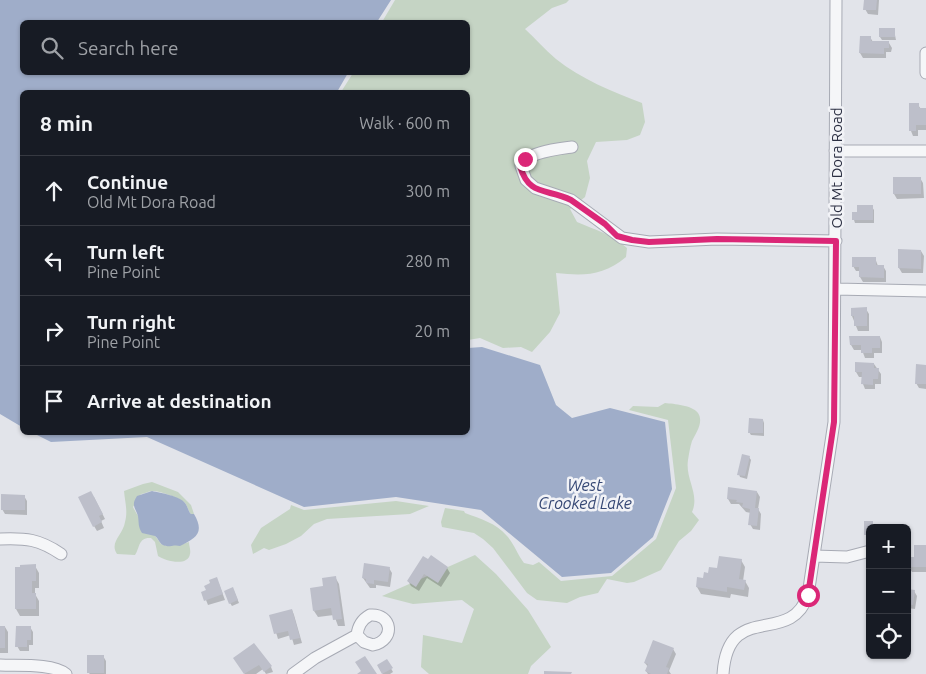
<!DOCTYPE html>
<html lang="en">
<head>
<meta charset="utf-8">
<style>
  body { margin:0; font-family:Ubuntu,sans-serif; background:#242831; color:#f1f3f6 }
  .controls { position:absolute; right:15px; bottom:15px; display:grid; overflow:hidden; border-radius:8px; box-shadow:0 1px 4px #0004 }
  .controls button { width:45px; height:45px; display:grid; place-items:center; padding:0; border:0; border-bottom:1px solid #363941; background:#171b24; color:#f1f3f6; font:25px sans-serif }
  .stop { position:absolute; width:15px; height:15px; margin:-11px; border:4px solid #db2777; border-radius:50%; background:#fff }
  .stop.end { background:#db2777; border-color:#fff; box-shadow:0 1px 5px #0008 }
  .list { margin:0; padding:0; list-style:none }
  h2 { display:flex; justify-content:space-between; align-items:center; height:65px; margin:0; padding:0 20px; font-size:21px }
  h2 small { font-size:16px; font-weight:400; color:#9ea1a6 }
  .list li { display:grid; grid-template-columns:32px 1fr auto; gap:15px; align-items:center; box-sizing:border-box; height:70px; padding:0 20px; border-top:1px solid #363941 }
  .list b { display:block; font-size:19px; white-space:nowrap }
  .list p { margin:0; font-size:16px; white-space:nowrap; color:#9ea1a6 }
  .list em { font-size:16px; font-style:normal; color:#9ea1a6 }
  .icon { flex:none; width:28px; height:28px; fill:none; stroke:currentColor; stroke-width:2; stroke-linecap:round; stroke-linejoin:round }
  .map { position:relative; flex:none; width:926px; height:674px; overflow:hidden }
  .search { position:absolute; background:#171b24; box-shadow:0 1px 4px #0004; left:20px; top:20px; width:450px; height:55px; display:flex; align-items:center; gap:12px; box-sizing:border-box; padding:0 18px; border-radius:8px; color:#9ea1a6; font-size:19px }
  .panel { position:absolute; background:#171b24; box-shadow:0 1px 4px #0004; left:20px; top:90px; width:450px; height:345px; border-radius:8px }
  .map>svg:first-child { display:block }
  .green { fill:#c5d4c4 }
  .water { fill:#9fadc9 }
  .shadow { fill:#0003 }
  .building { fill:#bdbfca }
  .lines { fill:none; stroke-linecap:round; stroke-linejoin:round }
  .minor-casing { stroke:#a7aab4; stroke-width:13 }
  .minor { stroke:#f5f6f8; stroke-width:11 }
  .route { stroke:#db2777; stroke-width:6 }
  .labels { text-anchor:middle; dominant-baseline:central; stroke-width:5; stroke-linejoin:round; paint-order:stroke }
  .street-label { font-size:15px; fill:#2b2f42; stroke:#f2f3f7 }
  .water-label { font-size:16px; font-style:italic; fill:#364875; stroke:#f2f3f7 }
</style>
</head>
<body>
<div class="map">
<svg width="926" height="674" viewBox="0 0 926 674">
  <rect width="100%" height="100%" fill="#e2e4ea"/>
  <!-- green -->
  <path class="green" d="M 395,0 L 569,0 L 566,3 L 552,8 L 525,29 C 535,38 545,50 556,59 C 581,79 613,92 642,103 L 645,122 L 640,135 L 627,140 L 596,142 L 587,161 L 590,178 L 585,197 L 570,209 L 577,222 C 595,230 612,234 627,248 L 626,257 C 603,276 584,276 556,273 L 560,313 L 550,332 L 532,352 L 521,347 L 503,348 L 480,338 L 468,340 L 468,92 L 341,92 L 353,73 L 468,72 L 468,22 L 382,22 Z
    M 665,403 C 674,404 692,405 698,413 C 704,422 696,433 692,441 C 690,447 689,454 688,460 C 685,479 700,494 692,512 L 699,520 L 691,531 L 679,541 L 661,570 L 634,582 L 627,583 L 607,579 L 598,593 L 580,597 L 567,603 L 537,600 L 527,593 L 493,548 L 483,539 L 474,533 L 442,527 L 441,522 L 445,508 L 464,511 L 465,513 C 481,519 496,523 507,536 C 514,544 518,555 524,563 L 533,565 L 539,562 L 561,581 L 612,576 L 656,539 L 676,488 L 668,420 L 629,410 L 633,406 L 658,407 Z
    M 152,482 L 178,492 L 191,505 L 194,514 L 191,514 C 188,511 188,507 185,503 C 182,499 158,490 152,491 C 148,491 145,494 141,494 L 133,507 C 140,522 153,531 161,544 C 167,547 168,545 173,545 C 182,544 180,545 189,542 C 189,546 191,550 190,554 C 188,567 165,561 158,556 L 155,542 L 151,538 C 138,537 140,548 135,555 L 117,554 C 109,542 123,535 125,522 C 128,511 125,502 124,491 L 143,484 Z
    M 396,501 L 429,506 L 410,514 L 327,519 L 314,524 L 301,536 L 286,544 L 269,550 L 264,548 L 253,554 L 251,545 L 261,528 L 290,509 L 291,505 L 304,510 Z
    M 475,555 L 496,574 L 528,610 L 551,647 L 531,666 L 528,674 L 429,674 L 421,667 L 423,635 L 462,643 L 474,609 L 462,600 L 413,604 L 382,596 Z"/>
  <!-- water -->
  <path class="water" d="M 0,0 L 391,0 L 377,22 L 22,22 L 22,72 L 348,73 L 337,92 L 22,92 L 22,427 L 0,414 Z
    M 482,347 L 540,365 L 556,405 L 572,418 L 610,408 L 665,422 L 672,489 L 653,537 L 611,573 L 562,577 L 481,510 L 396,497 L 304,507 L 147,437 L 51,442 L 33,433 L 468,432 L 468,348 Z
    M 152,491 C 161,493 180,496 185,503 C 188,507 188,511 191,514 L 194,514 C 205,533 196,538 180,546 C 174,544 168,548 163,545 C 160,544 158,538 155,536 L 142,533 C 138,527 139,523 138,516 C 135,507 131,505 137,496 Z"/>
  <!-- shadow -->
  <path class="shadow" d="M 865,0 L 879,0 L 878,15 L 868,14 L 865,9 Z
    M 894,30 L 896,40 L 882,40 L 880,37 Z
    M 870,37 L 873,42 L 889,43 L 892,48 L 891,52 L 886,52 L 886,58 L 863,58 L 860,53 Z
    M 918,105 L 921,109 L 926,109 L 926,130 L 918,130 L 918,136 L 913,136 L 911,131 Z
    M 920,178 L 923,183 L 924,198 L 897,199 L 894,194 Z
    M 872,207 L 874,210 L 874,223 L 855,223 L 854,220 Z
    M 921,251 L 924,256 L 923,273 L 902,273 L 899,268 Z
    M 875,258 L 878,266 L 883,266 L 886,271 L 886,282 L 863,282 L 860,277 L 860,271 L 856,271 L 853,266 Z
    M 853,309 L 866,309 L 869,314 L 869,331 L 858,331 L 852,316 Z
    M 880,337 L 882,342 L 882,353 L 874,353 L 874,358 L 865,358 L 862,350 L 854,350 L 851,345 Z
    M 874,364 L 881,374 L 881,384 L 875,384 L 875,389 L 865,389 L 863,384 L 863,377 L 859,377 L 856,372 Z
    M 926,366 L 926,389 L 919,388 L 916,383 Z
    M 763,420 L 764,423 L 764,436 L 751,435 L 749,432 Z
    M 749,457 L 751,460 L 747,479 L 740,477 L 739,474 Z
    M 757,492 L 760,497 L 758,509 L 761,514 L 760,530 L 753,529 L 750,524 L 751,513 L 746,512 L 739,504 L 731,504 L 728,499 Z
    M 24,496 L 27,501 L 27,515 L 5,514 L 2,509 Z
    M 94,497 L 105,519 L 101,521 L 104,528 L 97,531 L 94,526 Z
    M 926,546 L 926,572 L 912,572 L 909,567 Z
    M 424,558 L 447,568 L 450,573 L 441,587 L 427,578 L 419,591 L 411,586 L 408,581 Z
    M 741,560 L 745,567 L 743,581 L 745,581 L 749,588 L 748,597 L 731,594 L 730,598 L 701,594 L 697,587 L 709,574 Z
    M 35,566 L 39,573 L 39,588 L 35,588 L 35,594 L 39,601 L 39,616 L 20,616 L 16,609 Z
    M 389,568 L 392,573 L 390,587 L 376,585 L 376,588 L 370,588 L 363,578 Z
    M 335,577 L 339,584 L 345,626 L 338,626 L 334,615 L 318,617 L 314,611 L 325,587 Z
    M 219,584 L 225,600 L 208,605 L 206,600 Z
    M 907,590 L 914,591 L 917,596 L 915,609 L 907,608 Z
    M 234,591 L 239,603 L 232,606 L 230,603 Z
    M 292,610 L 294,615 L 302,643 L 294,645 L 291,635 L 278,639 L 271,616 Z
    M 0,627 L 5,627 L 8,632 L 8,653 L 0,653 Z
    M 30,627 L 33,632 L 33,645 L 29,645 L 29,651 L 20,651 L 17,646 Z
    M 673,649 L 676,654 L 669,671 L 671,674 L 648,674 L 646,671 L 648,667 L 645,663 Z
    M 103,656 L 106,661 L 106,674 L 89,674 Z
    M 235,659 L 271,667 L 273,672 L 266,674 L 263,669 L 256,674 L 245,674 Z
    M 387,661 L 393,672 L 390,674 L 383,674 L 378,666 Z"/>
  <!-- building -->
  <path class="building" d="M 864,0 L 877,0 L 876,10 L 863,10 Z
    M 879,28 L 895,28 L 895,37 L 879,37 Z
    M 860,36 L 871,36 L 871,41 L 889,41 L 889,48 L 884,48 L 884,54 L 859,53 Z
    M 909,103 L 919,103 L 919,108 L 926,108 L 926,125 L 916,125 L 916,131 L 909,131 Z
    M 893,177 L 921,177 L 921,194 L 893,194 Z
    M 857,205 L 873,205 L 873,220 L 852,220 L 852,212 L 857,212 Z
    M 898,249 L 921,250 L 921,269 L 898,268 Z
    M 852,257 L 876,257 L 876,265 L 884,265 L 884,278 L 859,277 L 859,267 L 852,267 Z
    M 867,307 L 867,326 L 854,326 L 854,316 L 851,316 L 851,308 Z
    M 849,336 L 880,336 L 880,348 L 872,348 L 872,353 L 861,353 L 861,345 L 850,345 Z
    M 855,362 L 874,363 L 874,368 L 879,368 L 878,379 L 873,379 L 873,385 L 861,384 L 862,372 L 855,372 Z
    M 916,364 L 926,365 L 926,384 L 915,384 Z
    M 749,418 L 763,419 L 763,433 L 748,433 Z
    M 742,454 L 750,456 L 745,476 L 737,475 Z
    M 728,487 L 757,491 L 755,508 L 759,508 L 757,526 L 748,525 L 750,509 L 742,507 L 743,503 L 736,502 L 737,500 L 727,499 Z
    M 91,491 L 103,514 L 99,516 L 102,522 L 93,527 L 78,497 Z
    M 1,494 L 25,495 L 25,510 L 1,510 Z
    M 864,521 L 873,521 L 873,528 L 870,528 L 870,535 L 864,535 Z
    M 914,545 L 926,545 L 926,567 L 907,567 L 907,557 L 914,557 Z
    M 431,555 L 448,567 L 438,583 L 424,574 L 416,587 L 407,581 L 423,556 L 428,559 Z
    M 719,556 L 742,559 L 739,579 L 746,580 L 744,590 L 727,587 L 727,592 L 696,587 L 697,577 L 703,578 L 704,572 L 708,573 L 709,567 L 717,568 Z
    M 364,563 L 390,567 L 388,582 L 374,580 L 374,584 L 366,583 L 366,579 L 362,578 Z
    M 36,564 L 36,581 L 32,581 L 32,593 L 36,593 L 36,609 L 15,609 L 15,567 L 20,567 L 20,565 Z
    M 336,576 L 342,619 L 333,620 L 331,608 L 313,611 L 310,588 L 323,586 L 322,578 Z
    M 217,577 L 223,594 L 204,601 L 201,592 L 206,590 L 204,586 L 210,583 L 209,580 Z
    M 233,587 L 238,600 L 229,604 L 224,591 Z
    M 907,589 L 915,590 L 913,605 L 907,604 Z
    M 292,609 L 300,638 L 290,640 L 288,631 L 274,634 L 269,615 Z
    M 0,626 L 5,626 L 5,648 L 0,648 Z
    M 16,626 L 31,626 L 31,640 L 27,640 L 27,647 L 15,647 Z
    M 653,640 L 674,648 L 666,667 L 669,668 L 667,674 L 651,674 L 645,671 L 648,664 L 644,663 Z
    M 254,643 L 272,666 L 264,672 L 259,665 L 244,674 L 233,658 Z
    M 87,655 L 104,655 L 104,673 L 87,673 Z
    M 365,656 L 377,674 L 357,674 L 361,671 L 355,662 Z
    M 387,659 L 393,668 L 382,674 L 377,665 Z
    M 544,671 L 572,672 L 571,674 L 544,674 Z"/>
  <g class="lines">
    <defs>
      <path id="minor" d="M 926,53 L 926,73
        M 572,147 C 558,149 526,152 521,166 L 526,180 L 535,188 L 571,200 L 622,238 L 649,242 L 717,239 L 836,241
        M 835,151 L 926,151
        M 836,289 L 926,291
        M 0,539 C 26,538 39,539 61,554
        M 814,556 L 847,557 L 870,551
        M 370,615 C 392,613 396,640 373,645 L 364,642 L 357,635 C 358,626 361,620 370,615 Z
        M 0,665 C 18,666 52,663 66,674
        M 293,674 L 315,658 L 357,635
        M 723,674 C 728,599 790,648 808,595 L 834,422 L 836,0"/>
    </defs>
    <!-- minor casing -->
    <use href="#minor" class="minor-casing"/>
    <!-- minor -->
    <use href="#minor" class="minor"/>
  </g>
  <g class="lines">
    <!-- route -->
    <path class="route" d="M 525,159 L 520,166 C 529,197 547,188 571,200 L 605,224 L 617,236 L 632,240 L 649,242 L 717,239 L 836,241 L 834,422 L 808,595"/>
  </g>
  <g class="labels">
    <!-- street labels -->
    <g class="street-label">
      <text transform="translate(836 168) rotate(-90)">Old Mt Dora Road</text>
    </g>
    <!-- water labels -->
    <g class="water-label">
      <text x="585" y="485">West<tspan x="585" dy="18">Crooked Lake</tspan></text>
    </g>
  </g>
</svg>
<div class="controls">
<button>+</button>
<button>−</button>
<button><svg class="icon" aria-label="locate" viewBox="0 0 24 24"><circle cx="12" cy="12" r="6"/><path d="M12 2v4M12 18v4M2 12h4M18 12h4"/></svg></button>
</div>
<div class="stop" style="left:808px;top:595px"></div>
<div class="stop end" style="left:525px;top:159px"></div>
<div class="search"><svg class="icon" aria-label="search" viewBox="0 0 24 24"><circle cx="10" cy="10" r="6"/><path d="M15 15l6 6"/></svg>Search here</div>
<section class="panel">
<h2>8 min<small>Walk · 600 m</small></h2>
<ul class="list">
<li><svg class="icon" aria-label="ahead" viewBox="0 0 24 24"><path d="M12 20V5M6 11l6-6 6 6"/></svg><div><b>Continue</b><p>Old Mt Dora Road</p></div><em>300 m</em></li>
<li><svg class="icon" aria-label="left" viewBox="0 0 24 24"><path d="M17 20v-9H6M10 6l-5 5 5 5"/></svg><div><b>Turn left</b><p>Pine Point</p></div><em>280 m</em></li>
<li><svg class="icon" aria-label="right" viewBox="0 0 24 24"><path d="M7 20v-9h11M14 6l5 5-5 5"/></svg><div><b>Turn right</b><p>Pine Point</p></div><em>20 m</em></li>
<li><svg class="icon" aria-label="arrive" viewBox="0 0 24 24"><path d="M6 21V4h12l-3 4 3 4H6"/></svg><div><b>Arrive at destination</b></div></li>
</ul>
</section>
</div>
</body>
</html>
